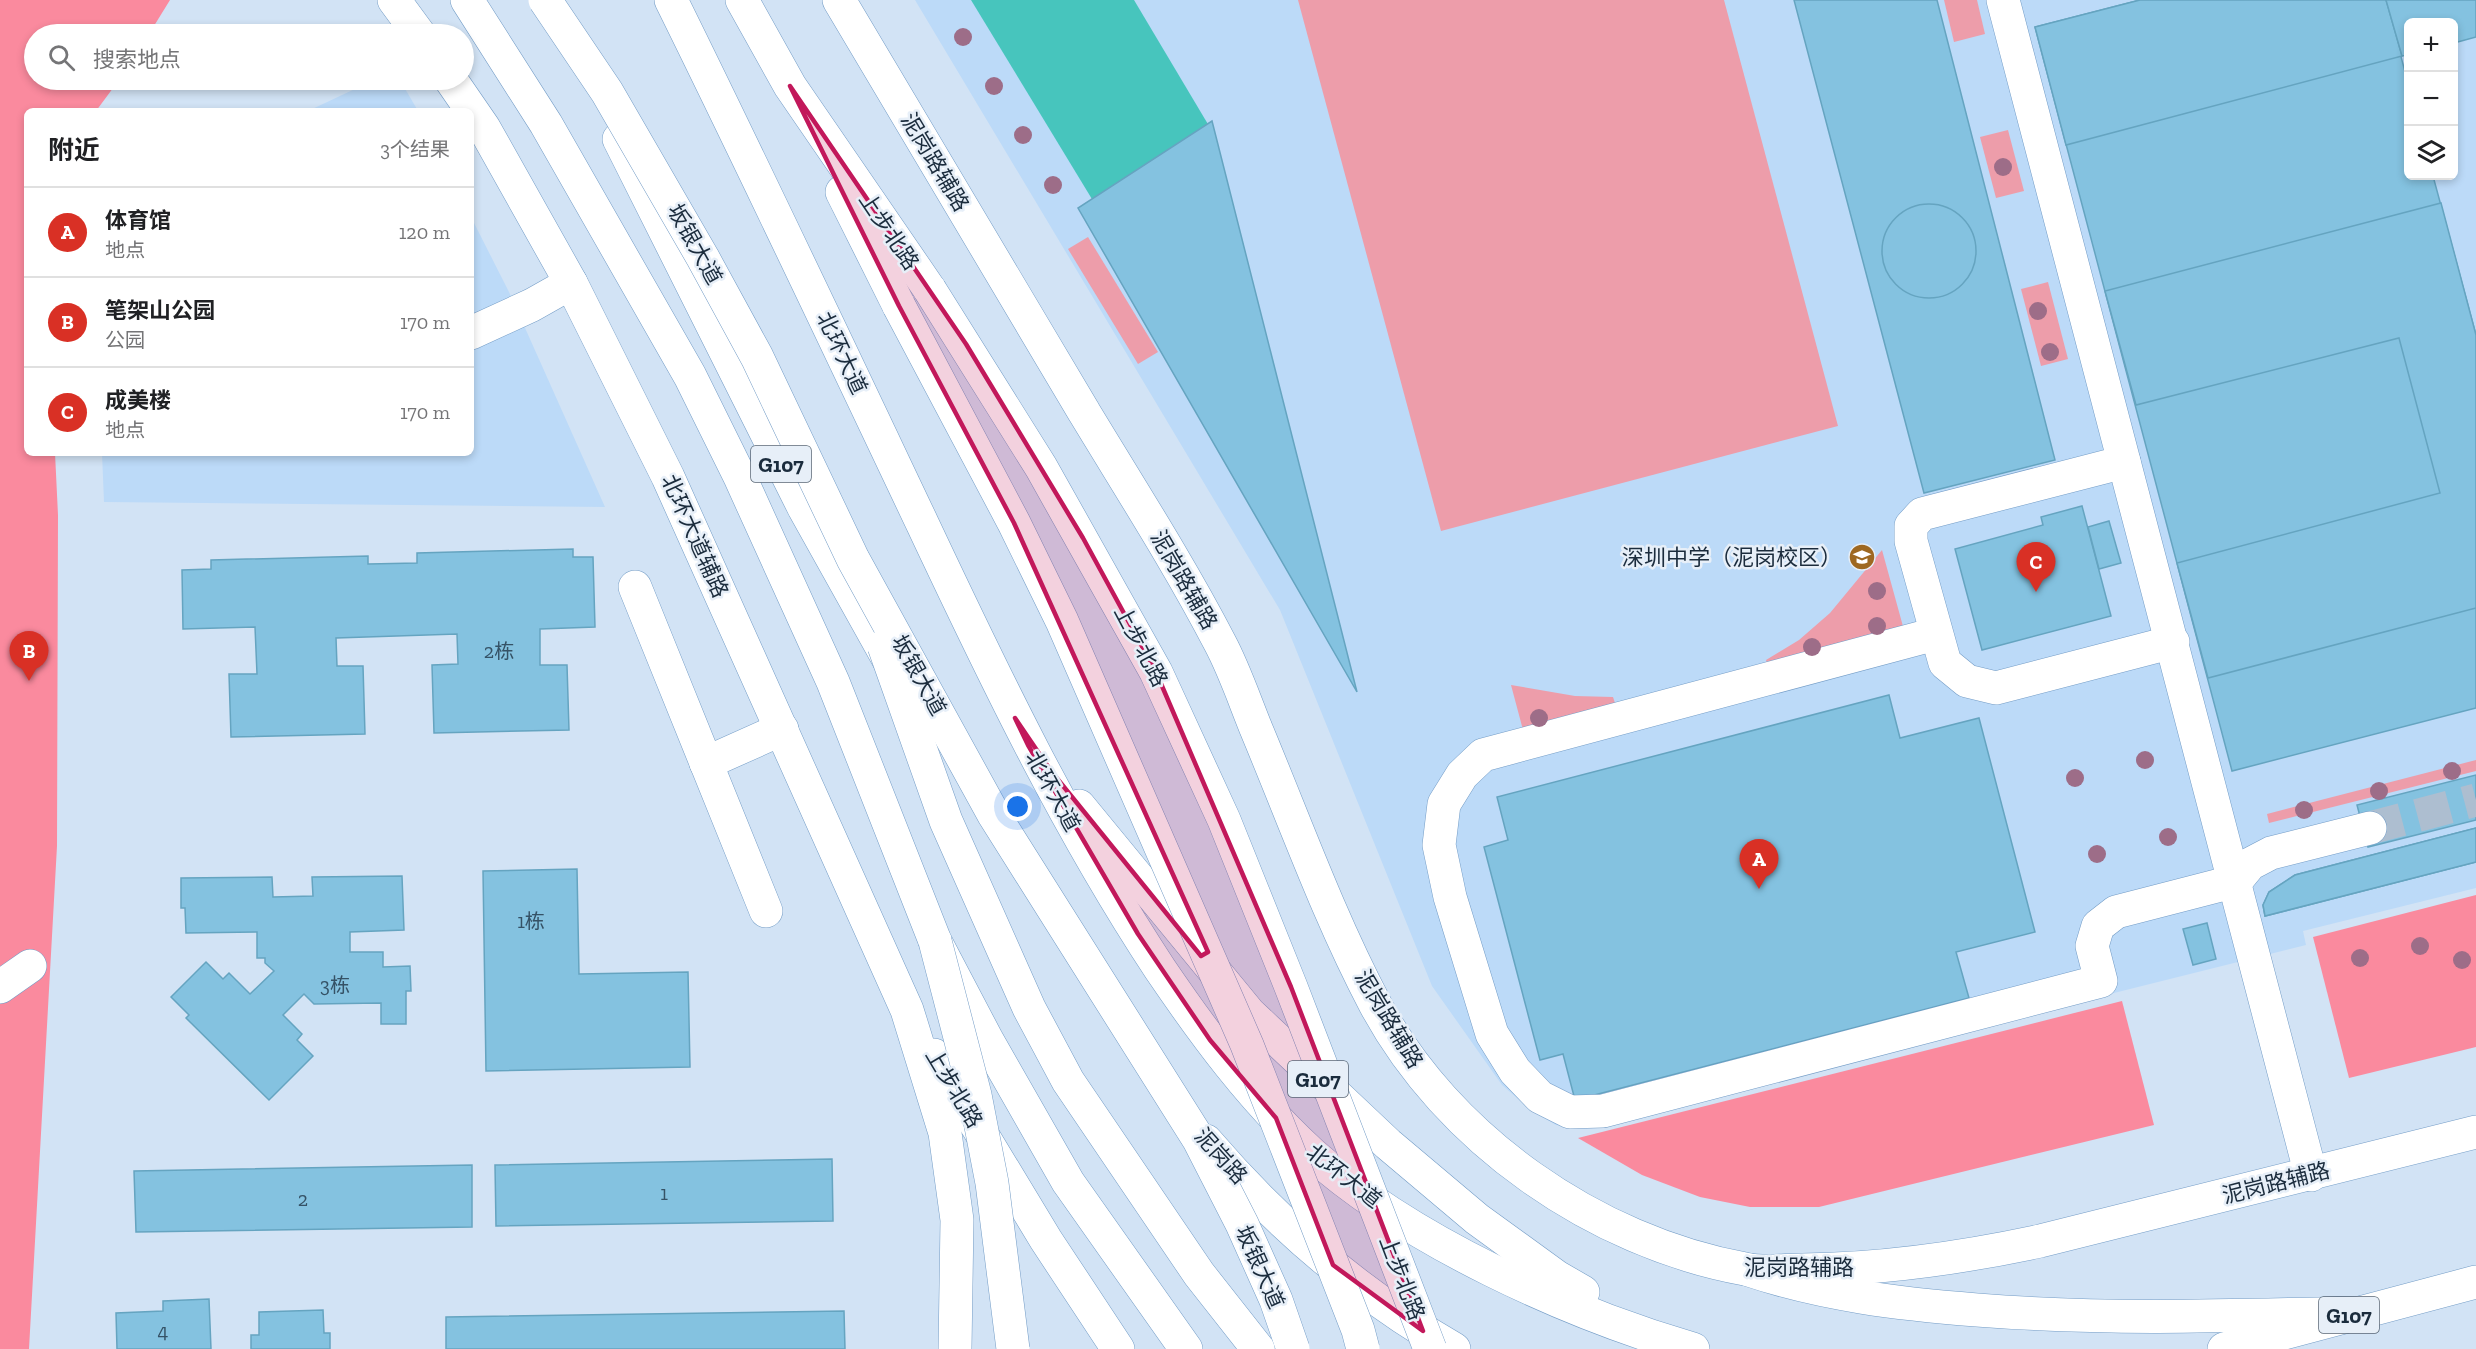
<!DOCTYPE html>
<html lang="zh">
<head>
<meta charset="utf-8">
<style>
  :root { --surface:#fff; --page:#f6f6f6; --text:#202124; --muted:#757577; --line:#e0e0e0; --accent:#d93025 }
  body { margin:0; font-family:"Zilla Slab","Noto Sans SC",serif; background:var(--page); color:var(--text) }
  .controls { position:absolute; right:18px; top:18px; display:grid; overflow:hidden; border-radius:9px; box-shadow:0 3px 9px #0003 }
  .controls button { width:54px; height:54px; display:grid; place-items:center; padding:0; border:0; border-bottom:2px solid var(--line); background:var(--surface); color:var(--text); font:30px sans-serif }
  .you { position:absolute; left:1018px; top:807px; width:21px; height:21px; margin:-15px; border:4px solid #fff; border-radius:50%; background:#1a73e8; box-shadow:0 0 0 9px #1a73e833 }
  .badge { display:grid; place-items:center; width:39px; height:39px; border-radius:50%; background:var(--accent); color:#fff; font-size:20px; font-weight:700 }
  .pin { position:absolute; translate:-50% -50px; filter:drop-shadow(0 2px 3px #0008) }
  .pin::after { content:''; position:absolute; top:32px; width:21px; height:18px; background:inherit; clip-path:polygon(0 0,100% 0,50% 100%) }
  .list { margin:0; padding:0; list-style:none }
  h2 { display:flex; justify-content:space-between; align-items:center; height:78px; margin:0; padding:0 24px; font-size:26px }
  h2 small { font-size:20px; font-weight:400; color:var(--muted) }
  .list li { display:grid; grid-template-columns:39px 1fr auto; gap:18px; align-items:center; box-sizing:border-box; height:90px; padding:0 24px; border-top:2px solid var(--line) }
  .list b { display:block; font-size:22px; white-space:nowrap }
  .list p { margin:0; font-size:20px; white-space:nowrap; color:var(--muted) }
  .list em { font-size:20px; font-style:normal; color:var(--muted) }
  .icon { flex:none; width:33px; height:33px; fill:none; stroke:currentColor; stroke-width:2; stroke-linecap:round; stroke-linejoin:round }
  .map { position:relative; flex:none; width:2476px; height:1349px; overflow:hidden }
  .search { position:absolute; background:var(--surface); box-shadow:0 3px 9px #0003; left:24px; top:24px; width:450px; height:66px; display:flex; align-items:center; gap:15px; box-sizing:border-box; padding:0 21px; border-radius:33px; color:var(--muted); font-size:22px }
  .panel { position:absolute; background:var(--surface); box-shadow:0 3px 9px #0003; left:24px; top:108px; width:450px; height:348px; border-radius:9px }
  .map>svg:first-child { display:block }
</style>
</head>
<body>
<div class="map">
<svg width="2476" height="1349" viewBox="0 0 2476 1349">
  <rect width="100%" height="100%" fill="#d2e3f5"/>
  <g fill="#bcdaf8" fill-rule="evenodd">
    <path d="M915,0H2476V888L2303,931L2306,945L1579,1127L1556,1125L1532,1111L1502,1085L1432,986L1280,610ZM2408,22H2454V176H2408Z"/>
    <path d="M374,80H400L418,111H308Z"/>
    <path d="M471,217L509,292L605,507L104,502L102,453H471Z"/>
  </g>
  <g fill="#ed9daa">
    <path d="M1298,0H1724L1838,426L1441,531Z"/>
    <path d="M1944,0H1977L1985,34L1954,42Z"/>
    <path d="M2008,130L2024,191L1996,198L1980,137Z"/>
    <path d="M1088,237L1158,352L1138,364L1068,249Z"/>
    <path d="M2048,282L2068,359L2041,366L2021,289Z"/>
    <path d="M1882,550L1904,630L1768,666L1766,660L1799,640L1830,613Z"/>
    <path d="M1511,685L1575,696L1613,697L1616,706L1523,730Z"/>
    <path d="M2476,760V771L2269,823L2267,814Z"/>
  </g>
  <g fill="#fa8a9e">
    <path d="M0,0H170L149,34H34V80H119L96,111H27V453H55L58,515L57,846L29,1349H0Z"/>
    <path d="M2476,895V1047L2349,1078L2313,937Z"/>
    <path d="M2122,1001L2154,1125L1819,1207H1750L1700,1197L1642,1175L1578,1138Z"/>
  </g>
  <path fill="#47c5bd" d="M971,0H1134L1215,136L1098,209Z"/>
  <g fill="#84c2e0" stroke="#65a4c0" stroke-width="1.5" fill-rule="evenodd">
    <path d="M1794,0H1937L2055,460L1924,493Z"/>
    <path d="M2140,0H2386L2408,83V176H2433L2476,335V708L2232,771L2035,27Z"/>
    <path d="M2140,0H2386L2402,56L2066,145L2035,27Z"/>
    <path d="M2386,0H2476V37L2454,43V22H2408V55L2402,56Z"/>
    <path d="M1212,121L1357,692L1078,208Z"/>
    <path d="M2441,203L2476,335V608L2208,678L2177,563L2440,493L2399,338L2136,405L2105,291Z"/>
    <circle cx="1929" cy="251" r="47"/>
    <path d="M2082,506L2111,616L1982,650L1955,549L2043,525L2041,517Z"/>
    <path d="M2109,521L2121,563L2099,569L2088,527Z"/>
    <path d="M573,549V557H593L595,627L540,629V665H567L569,730L434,733L432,665L458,664L457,634L336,638L337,666H363L365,734L231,737L229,674H257L255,627L183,629L182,570L211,569V560L368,556V564L417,563V553Z"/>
    <path d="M1889,695L1900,738L1979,718L2035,932L1956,952L1969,998L1575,1100L1563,1054L1540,1060L1484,847L1508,840L1497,797Z"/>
    <path d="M2476,775V820L2368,847L2357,805Z"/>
    <path d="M2476,828V832L2446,839L2453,865L2476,859V862L2265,916L2263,905L2269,892L2295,875ZM2436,842L2442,868L2392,881L2386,855Z"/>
    <path d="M2476,828V862L2265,916L2263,905L2269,892L2295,875Z"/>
    <path d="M577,869L579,974L688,972L690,1067L486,1071L483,871Z"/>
    <path d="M402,876L404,930L350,932V952H383V967L410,966L411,991H406V1024H381V1003L314,1004L304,994L283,1015L302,1034L297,1040L313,1056L269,1100L186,1018L189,1015L171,997L206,962L223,979L229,973L250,994L274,971L265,963V958H257V932L186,933L185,908H181V878L272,877L273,897L313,896L312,877Z"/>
    <path d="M2207,923L2216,959L2193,965L2183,929Z"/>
    <path d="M832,1159L833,1221L496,1226L495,1165Z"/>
    <path d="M472,1165V1227L136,1232L134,1171Z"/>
    <path d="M209,1299L211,1349H117L116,1313L163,1311V1301Z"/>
    <path d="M323,1310L324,1333H330V1349H251V1335H259V1312Z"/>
    <path d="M844,1311L845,1349H446V1317Z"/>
  </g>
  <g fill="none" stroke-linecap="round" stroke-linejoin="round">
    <path stroke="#adbed0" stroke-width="33" stroke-dasharray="33 16" stroke-linecap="butt" d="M2370,828L2476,800"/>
    <defs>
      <g id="minor">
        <path d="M2003,0L2311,1175"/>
        <path d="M471,333L532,305L571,283"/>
        <path d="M2124,462L1922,514L1911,526V541L1945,663L1967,681L1996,688L2173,642"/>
        <path d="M635,587L766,911"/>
        <path d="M1935,634L1483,755L1462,775L1444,804L1439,845L1450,897L1492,1034L1515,1071L1540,1097L1570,1112L1603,1111L2101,981L2092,946L2098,926L2116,912L2236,881L2250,864L2271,853L2370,828"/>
        <path d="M706,763L782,729"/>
        <path d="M0,987L30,966"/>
      </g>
      <g id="major">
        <path d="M394,0L419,34"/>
        <path d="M467,0L546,124L690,376L740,477L833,682L935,941L987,1040L1068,1182L1186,1349"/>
        <path d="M742,0L790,86L930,290"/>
        <path d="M839,0C920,138 1002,275 1084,412C1130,488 1179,564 1220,643C1235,671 1245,702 1257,731C1295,822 1329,917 1375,1004C1447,1139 1595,1242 1745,1269C1763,1273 1784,1270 1802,1270C1883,1269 1961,1258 2040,1241L2476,1132"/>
        <path d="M451,80L484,128L571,283L668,477L907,1010L945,1133L957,1220L955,1349"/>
        <path d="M842,192L899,306"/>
        <path d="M934,1055L1046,1240L1118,1349"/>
      </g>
      <g id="highway">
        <path d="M671,0C757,174 840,350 923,525C995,678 1067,828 1160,969C1205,1035 1252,1099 1311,1153C1408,1240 1568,1313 1693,1349"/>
        <path d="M619,139L804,508L895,671"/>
        <path d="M1079,806L1249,1013L1388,1144L1477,1219L1557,1277L1583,1292"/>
        <path d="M1206,1141C1277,1224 1360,1295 1454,1349"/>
        <path d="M1749,1270C1823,1295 1900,1304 1977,1310C2104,1320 2229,1316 2355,1313"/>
        <path d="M2224,1349L2476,1282"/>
      </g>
    </defs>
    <use href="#minor" stroke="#739cc6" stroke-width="34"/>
    <use href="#major" stroke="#739cc6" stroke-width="34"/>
    <use href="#highway" stroke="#739cc6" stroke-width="34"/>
    <use href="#minor" stroke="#fff" stroke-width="33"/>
    <use href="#major" stroke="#fff" stroke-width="33"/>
    <use href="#highway" stroke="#fff" stroke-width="33"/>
    <defs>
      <g id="major-bridge">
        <path d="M545,0L607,92L703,258L757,357L853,559L994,815L1199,1140L1242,1224L1276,1300L1293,1349"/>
        <path d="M930,290L1041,467L1156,672L1224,820L1291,987L1430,1349"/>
        <path d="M899,306L1014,523L1062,621L1247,1045L1358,1330L1363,1349"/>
        <path d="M884,646L946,821L1029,1008L1068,1081L1199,1274L1258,1349"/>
        <path d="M935,941L975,1095L992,1183L1013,1349"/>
      </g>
    </defs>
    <use href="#major-bridge" stroke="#739cc6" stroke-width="34" stroke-linecap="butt"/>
    <use href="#major-bridge" stroke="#fff" stroke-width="33"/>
  </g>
  <g fill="#9d6d88">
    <circle cx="963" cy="37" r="9"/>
    <circle cx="994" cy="86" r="9"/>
    <circle cx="1023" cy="135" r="9"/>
    <circle cx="2003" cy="167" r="9"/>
    <circle cx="1053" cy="185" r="9"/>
    <circle cx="2038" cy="311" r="9"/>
    <circle cx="2050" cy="352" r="9"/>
    <circle cx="1877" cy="591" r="9"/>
    <circle cx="1877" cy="626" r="9"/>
    <circle cx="1812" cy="647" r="9"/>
    <circle cx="1539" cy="718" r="9"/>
    <circle cx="2145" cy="760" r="9"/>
    <circle cx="2452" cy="771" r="9"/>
    <circle cx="2075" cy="778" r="9"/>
    <circle cx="2379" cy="791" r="9"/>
    <circle cx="2304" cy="810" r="9"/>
    <circle cx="2168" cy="837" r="9"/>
    <circle cx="2097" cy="854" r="9"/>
    <circle cx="2420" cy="946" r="9"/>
    <circle cx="2360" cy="958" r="9"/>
    <circle cx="2462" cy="960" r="9"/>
  </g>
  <path fill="#c2185b" fill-opacity="0.2" stroke="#c2185b" stroke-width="4.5" stroke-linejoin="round" d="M790,86L966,344L1083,538L1156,672L1291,987L1423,1331L1333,1265L1276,1118L1210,1040L1138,934L1028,745L1015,718L1051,771L1201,956L1208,952L1014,523L899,306Z"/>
  <defs>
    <symbol id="school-disc" viewBox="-11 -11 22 22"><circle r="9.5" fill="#9e6821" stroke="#e7eff8"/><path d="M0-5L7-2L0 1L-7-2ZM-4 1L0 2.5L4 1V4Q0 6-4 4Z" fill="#fff"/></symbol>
  </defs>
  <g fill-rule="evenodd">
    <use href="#school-disc" x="1847" y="542" width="30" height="30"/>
  </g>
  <g text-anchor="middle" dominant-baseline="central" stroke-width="5" stroke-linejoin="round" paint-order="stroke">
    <g font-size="20" fill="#355266">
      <text x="499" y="651">2栋</text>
      <text x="531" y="921">1栋</text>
      <text x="335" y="985">3栋</text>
      <text x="664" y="1193">1</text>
      <text x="303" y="1199">2</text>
      <text x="163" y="1331">4</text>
    </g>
    <g fill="#e7eff8" stroke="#586675" stroke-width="1.5">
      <rect x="751" y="446" width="60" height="36" rx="4.5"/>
      <rect x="1288" y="1061" width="60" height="36" rx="4.5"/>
      <rect x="2319" y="1297" width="60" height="36" rx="4.5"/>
    </g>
    <g font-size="21" font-weight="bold" fill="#1b2c3d">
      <text x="781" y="464">G107</text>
      <text x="1318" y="1079">G107</text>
      <text x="2349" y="1315">G107</text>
    </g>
    <g font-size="22" fill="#1b2c3d" stroke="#e7eff8">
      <text transform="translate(935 162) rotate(59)">泥岗路辅路</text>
      <text transform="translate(889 231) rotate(56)">上步北路</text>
      <text transform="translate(695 244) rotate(61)">坂银大道</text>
      <text transform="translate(842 353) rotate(65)">北环大道</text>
      <text transform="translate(695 536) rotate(66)">北环大道辅路</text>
      <text transform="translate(1184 580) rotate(60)">泥岗路辅路</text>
      <text transform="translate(1141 646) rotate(62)">上步北路</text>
      <text transform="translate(919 675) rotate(61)">坂银大道</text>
      <text transform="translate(1053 791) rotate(61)">北环大道</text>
      <text transform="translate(1389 1019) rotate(59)">泥岗路辅路</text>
      <text transform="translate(954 1088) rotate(59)">上步北路</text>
      <text transform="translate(1221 1156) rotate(48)">泥岗路</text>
      <text transform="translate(1344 1176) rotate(38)">北环大道</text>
      <text transform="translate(2276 1183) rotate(-14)">泥岗路辅路</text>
      <text transform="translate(1260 1267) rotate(66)">坂银大道</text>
      <text x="1799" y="1267">泥岗路辅路</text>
      <text transform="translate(1402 1278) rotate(69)">上步北路</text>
    </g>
    <g font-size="22" fill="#1b2c3d" stroke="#e7eff8" text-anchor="end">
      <text x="1842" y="557">深圳中学（泥岗校区）</text>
    </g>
  </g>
</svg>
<div class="controls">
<button>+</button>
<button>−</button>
<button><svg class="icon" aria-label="layers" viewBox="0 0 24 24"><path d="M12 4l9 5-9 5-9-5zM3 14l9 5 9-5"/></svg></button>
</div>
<div class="you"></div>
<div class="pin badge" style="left:1759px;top:889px">A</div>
<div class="pin badge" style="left:29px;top:681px">B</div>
<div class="pin badge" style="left:2036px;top:592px">C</div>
<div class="search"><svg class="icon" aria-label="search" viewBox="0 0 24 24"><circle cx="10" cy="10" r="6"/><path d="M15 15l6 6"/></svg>搜索地点</div>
<section class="panel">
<h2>附近<small>3个结果</small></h2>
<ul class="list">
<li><span class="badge">A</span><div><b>体育馆</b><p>地点</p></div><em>120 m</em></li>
<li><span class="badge">B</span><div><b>笔架山公园</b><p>公园</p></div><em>170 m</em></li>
<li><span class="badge">C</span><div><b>成美楼</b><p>地点</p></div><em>170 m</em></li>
</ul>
</section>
</div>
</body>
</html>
